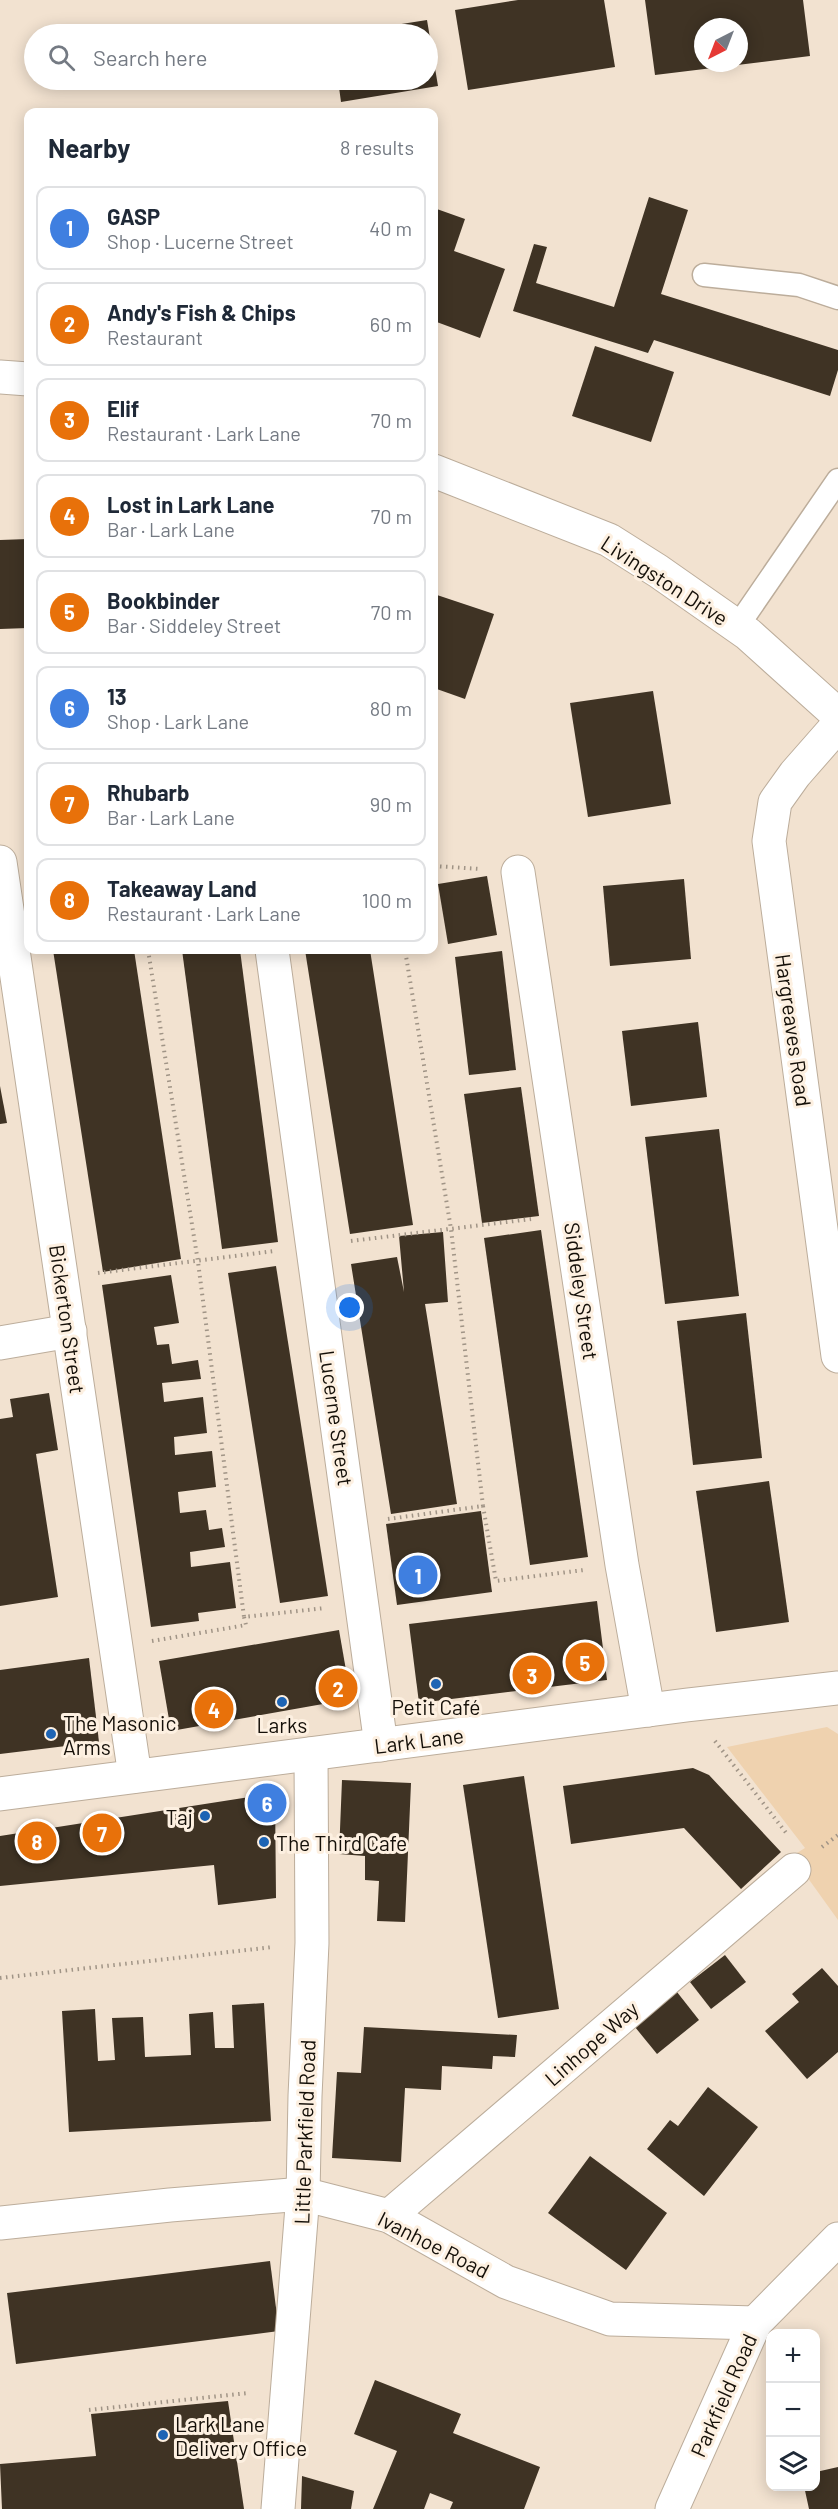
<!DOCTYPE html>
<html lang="en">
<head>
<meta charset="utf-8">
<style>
  :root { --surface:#fff; --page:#f2f2f3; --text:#1f2937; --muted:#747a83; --line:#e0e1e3; --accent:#1d64b4 }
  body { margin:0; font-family:Barlow,sans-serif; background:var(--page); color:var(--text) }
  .controls { position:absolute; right:18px; bottom:18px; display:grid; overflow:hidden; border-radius:12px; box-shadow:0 3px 15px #0003 }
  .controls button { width:54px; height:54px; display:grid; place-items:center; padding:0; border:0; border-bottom:2px solid var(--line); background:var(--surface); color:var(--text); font:30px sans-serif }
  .compass { position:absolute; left:694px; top:18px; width:54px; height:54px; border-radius:50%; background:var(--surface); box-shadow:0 3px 15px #0003; rotate:222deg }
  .you { position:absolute; left:350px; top:1308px; width:21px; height:21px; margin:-15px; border:4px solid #fff; border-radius:50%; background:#1a73e8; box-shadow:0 0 0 9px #1a73e833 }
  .badge { display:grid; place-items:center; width:39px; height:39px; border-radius:50%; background:var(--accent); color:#fff; font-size:20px; font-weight:700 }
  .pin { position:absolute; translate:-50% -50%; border:3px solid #fff; box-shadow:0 2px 6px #0006 }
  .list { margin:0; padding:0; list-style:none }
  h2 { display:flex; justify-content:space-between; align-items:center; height:78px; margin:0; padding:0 24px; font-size:26px }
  h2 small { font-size:20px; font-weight:400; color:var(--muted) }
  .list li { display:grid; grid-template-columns:39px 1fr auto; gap:18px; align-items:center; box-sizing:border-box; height:84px; margin:0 12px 12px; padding:0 12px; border:2px solid var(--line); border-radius:12px }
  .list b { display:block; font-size:22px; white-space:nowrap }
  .list p { margin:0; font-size:20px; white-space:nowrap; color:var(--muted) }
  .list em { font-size:20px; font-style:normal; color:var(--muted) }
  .icon { flex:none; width:33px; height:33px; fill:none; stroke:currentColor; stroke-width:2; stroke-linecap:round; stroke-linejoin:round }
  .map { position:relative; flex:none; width:838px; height:2509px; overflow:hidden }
  .search { position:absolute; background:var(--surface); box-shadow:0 3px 15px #0003; left:24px; top:24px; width:414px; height:66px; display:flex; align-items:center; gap:15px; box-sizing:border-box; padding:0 21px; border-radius:33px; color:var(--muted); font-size:22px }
  .panel { position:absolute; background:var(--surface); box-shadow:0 3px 15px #0003; left:24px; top:108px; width:414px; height:846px; border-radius:12px }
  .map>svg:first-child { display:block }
</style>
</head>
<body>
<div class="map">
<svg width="838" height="2509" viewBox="0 0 838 2509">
  <rect width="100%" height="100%" fill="#f2e2d0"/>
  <path fill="#efd2af" d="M827,1727L838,1734V1920L792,1856L805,1848L727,1747Z"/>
  <g fill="#3f3324" fill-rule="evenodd">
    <path d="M518,0H604L615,67L468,90L455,10Z"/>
    <path d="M645,0H803L810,56L655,75ZM703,27H739V63H703Z"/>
    <path d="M427,20L438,86L341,102L338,80H428V34L344,33Z"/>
    <path d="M649,197L688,210L661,294L838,350V370L830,396L654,340L648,353L513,311L534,244L547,247L536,283L614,307Z"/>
    <path d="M434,208L465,219L454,251L505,269L480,338L434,321Z"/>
    <path d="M595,346L674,372L651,442L572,416Z"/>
    <path d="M28,539V628L0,629V540Z"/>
    <path d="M434,594L494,614L465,699L434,688Z"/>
    <path d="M653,691L671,804L588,817L570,703Z"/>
    <path d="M487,876L497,935L448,944L438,884Z"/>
    <path d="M684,879L691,959L610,966L603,886Z"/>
    <path d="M53,950H134L181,1259L103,1272Z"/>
    <path d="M182,950H240L278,1242L222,1249Z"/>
    <path d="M305,950H370L413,1225L350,1234Z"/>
    <path d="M502,951L516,1070L469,1075L455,957Z"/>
    <path d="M698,1022L707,1097L631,1106L622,1031Z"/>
    <path d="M0,1086L7,1123L0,1124Z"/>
    <path d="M521,1087L539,1216L482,1223L464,1094Z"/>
    <path d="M719,1129L739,1296L665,1304L645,1137Z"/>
    <path d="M541,1230L588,1557L530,1565L484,1238Z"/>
    <path d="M443,1232L448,1302L425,1304L457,1504L391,1514L351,1264L397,1257L404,1292L399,1236Z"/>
    <path d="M276,1266L328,1596L280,1603L228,1273Z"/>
    <path d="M171,1275L179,1323L154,1327L157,1345L169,1344L172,1364L198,1360L201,1379L162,1383L164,1402L203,1397L207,1433L174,1437L175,1455L212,1451L216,1487L178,1492L180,1513L206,1510L209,1530L222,1528L225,1547L190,1552L191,1567L230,1562L236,1608L198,1613L199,1621L151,1627L102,1285Z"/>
    <path d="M746,1313L762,1458L693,1465L677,1321Z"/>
    <path d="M49,1393L58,1450L36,1454L58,1597L0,1606V1419L13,1417L10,1399Z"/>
    <path d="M769,1481L789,1622L716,1632L696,1491Z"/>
    <path d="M481,1511L492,1592L397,1605L386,1524Z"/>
    <path d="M597,1601L607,1680L419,1703L409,1624Z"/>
    <path d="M339,1630L351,1699L171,1731L159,1661Z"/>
    <path d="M89,1658L99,1742L0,1754V1670Z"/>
    <path d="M693,1768L709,1775L781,1852L741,1889L684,1828L571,1844L563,1786Z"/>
    <path d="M524,1776L559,2009L498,2018L463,1785Z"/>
    <path d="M342,1780L411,1783L405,1922L377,1921L379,1881L365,1880V1856L339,1854Z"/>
    <path d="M275,1793L276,1898L218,1905L214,1865L0,1886V1836Z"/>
    <path d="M725,1955L746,1982L711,2009L690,1982Z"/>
    <path d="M822,1968L838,1986V2052L807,2079L765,2031L799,2002L792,1994Z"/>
    <path d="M677,1992L699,2020L657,2054L635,2027Z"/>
    <path d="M264,2003L271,2121L69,2132L62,2011L95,2009L98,2061L115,2060L112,2018L143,2017L145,2057L191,2055L189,2014L213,2012L215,2048H234L232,2005Z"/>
    <path d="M364,2027L517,2035L515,2057L493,2056L492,2069L442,2066L441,2090L405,2088L401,2162L332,2158L337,2072L361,2073Z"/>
    <path d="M708,2087L758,2127L704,2196L647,2149L670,2120L678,2126Z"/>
    <path d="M590,2156L667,2213L626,2270L548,2213Z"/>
    <path d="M270,2261L279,2331L16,2364L7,2293Z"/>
    <path d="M375,2380L461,2414L453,2433L540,2467L524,2509H450L453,2502L430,2493L424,2509H373L397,2451L354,2434Z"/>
    <path d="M228,2401L244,2509H2L0,2464L96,2456L91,2414Z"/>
    <path d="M838,2467V2509H809L804,2486H816V2472Z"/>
    <path d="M302,2476L354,2491L351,2509H301Z"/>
  </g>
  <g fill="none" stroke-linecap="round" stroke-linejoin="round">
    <defs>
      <g id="service">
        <path d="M704,275L799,285L838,298"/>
        <path d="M737,627L838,480"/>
      </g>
      <g id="minor">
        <path d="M0,377L28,379"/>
        <path d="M434,471L609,540L658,571L748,634L838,715"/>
        <path d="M838,725L795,774L775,802L769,841L838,1356"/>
        <path d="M0,862L135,1776"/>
        <path d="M518,872L622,1565L648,1710"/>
        <path d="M272,950L381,1745"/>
        <path d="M0,1343L70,1331"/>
        <path d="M0,1794L687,1705L838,1688"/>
        <path d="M389,2216L794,1870"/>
        <path d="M0,2223L170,2205L303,2194L389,2216L506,2282L610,2319L755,2323"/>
        <path d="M278,2509L303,2194L305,2096L312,1943L311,1754"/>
        <path d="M672,2509L755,2323L838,2239"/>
      </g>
    </defs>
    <use href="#service" stroke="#bcad9b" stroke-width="25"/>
    <use href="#minor" stroke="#bcad9b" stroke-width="35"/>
    <g stroke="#a09486" stroke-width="4" stroke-dasharray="1.5 4.5" stroke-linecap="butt">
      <path d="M434,866L481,869"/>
      <path d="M148,950L198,1262L244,1617"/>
      <path d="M351,1241L531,1219"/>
      <path d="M98,1273L275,1251"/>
      <path d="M483,1506L496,1581L584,1570"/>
      <path d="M388,1519L483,1506L451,1229L405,950"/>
      <path d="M152,1641L246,1625L244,1617L325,1608"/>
      <path d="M715,1741L787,1834"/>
      <path d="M822,1847L838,1835"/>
      <path d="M0,1978L273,1947"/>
      <path d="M89,2410L248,2393"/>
    </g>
    <use href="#service" stroke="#fff" stroke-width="22"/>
    <use href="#minor" stroke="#fff" stroke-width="33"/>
  </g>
  <g fill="#1d64b4" stroke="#fdf0e1" stroke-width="2">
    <circle cx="436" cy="1684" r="6"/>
    <circle cx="282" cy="1702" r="6"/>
    <circle cx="51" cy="1734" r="6"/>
    <circle cx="205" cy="1816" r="6"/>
    <circle cx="264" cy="1842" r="6"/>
    <circle cx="163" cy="2435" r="6"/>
  </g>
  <g text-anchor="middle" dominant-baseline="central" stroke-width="6" stroke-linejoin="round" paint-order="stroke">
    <g font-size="21" fill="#140f08" stroke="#fdf0e1">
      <text transform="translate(665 580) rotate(33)">Livingston Drive</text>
      <text transform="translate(794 1030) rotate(82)">Hargreaves Road</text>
      <text transform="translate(582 1291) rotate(82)">Siddeley Street</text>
      <text transform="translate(68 1319) rotate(82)">Bickerton Street</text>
      <text transform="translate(337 1418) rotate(82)">Lucerne Street</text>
      <text transform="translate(419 1740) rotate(-7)">Lark Lane</text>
      <text transform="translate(591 2043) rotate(-41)">Linhope Way</text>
      <text transform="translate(304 2132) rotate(-88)">Little Parkfield Road</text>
      <text transform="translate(434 2244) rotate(27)">Ivanhoe Road</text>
      <text transform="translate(723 2395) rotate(-66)">Parkfield Road</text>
    </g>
    <g font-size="21" fill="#140f08" stroke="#fdf0e1" text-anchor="start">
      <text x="436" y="1706" text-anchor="middle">Petit Café</text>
      <text x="63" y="1722">The Masonic<tspan x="63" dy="24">Arms</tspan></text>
      <text x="282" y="1724" text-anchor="middle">Larks</text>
      <text x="193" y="1816" text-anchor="end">Taj</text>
      <text x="276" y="1842">The Third Cafe</text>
      <text x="175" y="2423">Lark Lane<tspan x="175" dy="24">Delivery Office</tspan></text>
    </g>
  </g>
</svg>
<div class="controls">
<button>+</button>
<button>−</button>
<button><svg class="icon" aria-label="layers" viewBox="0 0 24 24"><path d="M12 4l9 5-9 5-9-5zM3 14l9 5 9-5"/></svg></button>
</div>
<svg class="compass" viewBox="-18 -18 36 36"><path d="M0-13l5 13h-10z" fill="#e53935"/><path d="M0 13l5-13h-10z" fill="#747a83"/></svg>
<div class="you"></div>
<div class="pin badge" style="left:418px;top:1575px;background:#3f7fe0">1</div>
<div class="pin badge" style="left:338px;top:1688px;background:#e8710a">2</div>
<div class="pin badge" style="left:532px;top:1675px;background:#e8710a">3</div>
<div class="pin badge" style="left:214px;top:1709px;background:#e8710a">4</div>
<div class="pin badge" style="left:585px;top:1662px;background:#e8710a">5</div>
<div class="pin badge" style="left:267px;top:1803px;background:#3f7fe0">6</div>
<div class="pin badge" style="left:102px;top:1833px;background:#e8710a">7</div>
<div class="pin badge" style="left:37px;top:1841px;background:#e8710a">8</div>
<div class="search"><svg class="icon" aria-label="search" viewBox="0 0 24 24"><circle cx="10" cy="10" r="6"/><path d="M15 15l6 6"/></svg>Search here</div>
<section class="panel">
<h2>Nearby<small>8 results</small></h2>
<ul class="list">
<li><span class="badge" style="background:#3f7fe0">1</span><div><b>GASP</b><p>Shop · Lucerne Street</p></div><em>40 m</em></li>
<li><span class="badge" style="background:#e8710a">2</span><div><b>Andy's Fish &amp; Chips</b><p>Restaurant</p></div><em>60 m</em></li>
<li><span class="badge" style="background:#e8710a">3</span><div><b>Elif</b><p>Restaurant · Lark Lane</p></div><em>70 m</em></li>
<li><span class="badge" style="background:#e8710a">4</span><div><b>Lost in Lark Lane</b><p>Bar · Lark Lane</p></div><em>70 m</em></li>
<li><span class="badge" style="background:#e8710a">5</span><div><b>Bookbinder</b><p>Bar · Siddeley Street</p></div><em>70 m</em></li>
<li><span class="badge" style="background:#3f7fe0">6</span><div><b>13</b><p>Shop · Lark Lane</p></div><em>80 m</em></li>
<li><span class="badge" style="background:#e8710a">7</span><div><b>Rhubarb</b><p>Bar · Lark Lane</p></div><em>90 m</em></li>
<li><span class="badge" style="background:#e8710a">8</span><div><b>Takeaway Land</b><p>Restaurant · Lark Lane</p></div><em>100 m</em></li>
</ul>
</section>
</div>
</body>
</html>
